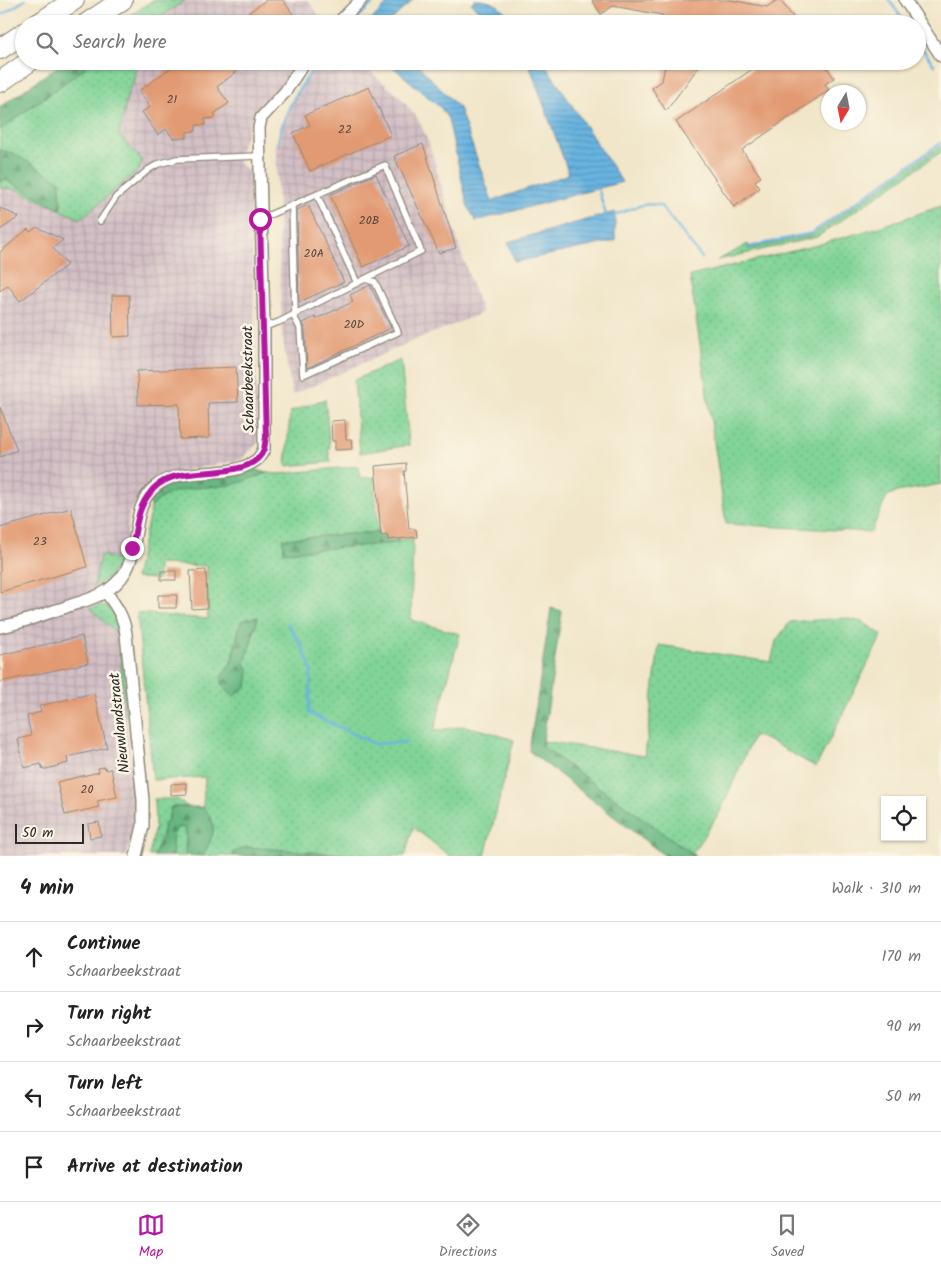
<!DOCTYPE html>
<html lang="en">
<head>
<meta charset="utf-8">
<style>
  :root { --surface:#fff; --page:#f6f6f6; --text:#222; --muted:#767676; --line:#e0e0e0; --accent:#b5179e }
  body { margin:0; font-family:Kalam,sans-serif; background:var(--page); color:var(--text) }
  .controls { position:absolute; right:15px; bottom:15px; display:grid; overflow:hidden; border-radius:0px; box-shadow:0 1px 4px #0004 }
  .controls button { width:45px; height:45px; display:grid; place-items:center; padding:0; border:0; border-bottom:1px solid var(--line); background:var(--surface); color:var(--text); font:25px sans-serif }
  .compass { position:absolute; left:821px; top:85px; width:45px; height:45px; border-radius:50%; background:var(--surface); box-shadow:0 1px 4px #0004; rotate:190deg }
  .scale { position:absolute; left:15px; bottom:12px; width:69px; box-sizing:border-box; padding-left:5px; border:2px solid #2b2b2b; border-top:0; font-size:14px; line-height:18px; white-space:nowrap; color:#2b2b2b; -webkit-text-stroke:4px #fcf5e5; paint-order:stroke }
  .stop { position:absolute; width:15px; height:15px; margin:-11px; border:4px solid #b5179e; border-radius:50%; background:#fff }
  .stop.end { background:#b5179e; border-color:#fff; box-shadow:0 1px 5px #0008 }
  .list { margin:0; padding:0; list-style:none }
  h2 { display:flex; justify-content:space-between; align-items:center; height:65px; margin:0; padding:0 20px; font-size:21px }
  h2 small { font-size:16px; font-weight:400; color:var(--muted) }
  .list li { display:grid; grid-template-columns:32px 1fr auto; gap:15px; align-items:center; box-sizing:border-box; height:70px; padding:0 20px; border-top:1px solid var(--line) }
  .list b { display:block; font-size:19px; white-space:nowrap }
  .list p { margin:0; font-size:16px; white-space:nowrap; color:var(--muted) }
  .list em { font-size:16px; font-style:normal; color:var(--muted) }
  .icon { flex:none; width:28px; height:28px; fill:none; stroke:currentColor; stroke-width:2; stroke-linecap:round; stroke-linejoin:round }
  .map { position:relative; flex:none; width:941px; height:856px; overflow:hidden }
  .search { position:absolute; background:var(--surface); box-shadow:0 1px 4px #0004; left:15px; right:15px; top:15px; height:55px; display:flex; align-items:center; gap:12px; box-sizing:border-box; padding:0 18px; border-radius:28px; color:var(--muted); font-size:19px }
  .sheet { height:345px; background:var(--surface) }
  nav { display:flex; justify-content:space-around; align-items:center; box-sizing:border-box; height:70px; border-top:1px solid var(--line); background:var(--surface); font-size:14px; color:var(--muted) }
  nav a { display:grid; justify-items:center; gap:2px }
  nav .on { color:var(--accent) }
  .map>svg:first-child { display:block }
</style>
</head>
<body>
<div class="map">
<svg width="941" height="856" viewBox="0 0 941 856">
  <defs>
    <pattern id="industrial-grid" width="8" height="8" patternUnits="userSpaceOnUse" patternTransform="scale(1.25)"><rect width="8" height="8" fill="#d2bec5"/><path d="M0 4h8M4 0v8" fill="none" stroke="#b4a3a9"/></pattern>
    <pattern id="grass-dots" width="8" height="8" patternUnits="userSpaceOnUse" patternTransform="scale(1.25)"><rect width="8" height="8" fill="#81d497"/><path d="M2 2h.1M6 6h.1" fill="none" stroke="#70b682" stroke-width="1.8" stroke-linecap="round"/></pattern>
    <pattern id="forest-firs" width="22" height="20" patternUnits="userSpaceOnUse" patternTransform="scale(1.25)"><rect width="22" height="20" fill="#68b680"/><path d="M5 1l3.5 6h-7zM16 11l3.5 6h-7z" fill="#569469"/></pattern>
    <pattern id="water-rules" width="6" height="5" patternUnits="userSpaceOnUse" patternTransform="scale(1.25)"><rect width="6" height="5" fill="#68b4e1"/><path d="M0 2.5h6" fill="none" stroke="#5693b7"/></pattern>
  </defs>
  <rect width="100%" height="100%" fill="#fcf5e5"/>
  <filter id="ink" filterUnits="userSpaceOnUse"><feTurbulence type="fractalNoise" baseFrequency=".02" numOctaves="2"/><feDisplacementMap in="SourceGraphic" scale="10" xChannelSelector="R" yChannelSelector="G"/><feConvolveMatrix kernelMatrix="1 2 1 2 8 2 1 2 1" color-interpolation-filters="sRGB"/></filter>
  <filter id="wash" filterUnits="userSpaceOnUse"><feTurbulence type="fractalNoise" baseFrequency=".0096" numOctaves="4" result="noise"/><feDisplacementMap in="SourceGraphic" scale="20" xChannelSelector="R" yChannelSelector="G"/><feGaussianBlur stdDeviation="1.12" result="paint"/><feColorMatrix in="noise" values="0 0 0 0 0 0 0 0 0 0 0 0 0 0 0 0 0 1.4 0 .05"/><feComposite in="paint" operator="in"/></filter>
  <g filter="url(#wash)">
    <rect width="100%" height="100%" fill="#f1e6c9"/>
    <g fill="url(#industrial-grid)">
      <path d="M185,0H308L325,24H151Z"/>
      <path d="M137,61H299L275,92L262,103L255,111L240,150L239,163L250,173L258,443L241,460L155,476L129,513L127,534L121,560L100,556L90,608L118,634L134,804L132,838L126,856H0V188L15,189L80,219L142,160L119,135L128,93L133,83Z"/>
      <path d="M320,61H358L401,98L418,119L429,143L461,253L482,313L408,343L292,395L282,333L276,145L279,144L284,118L295,97Z"/>
    </g>
    <g fill="url(#grass-dots)" stroke="#568061" fill-rule="evenodd">
      <path d="M153,0H185L151,24H119Z"/>
      <path d="M80,61H137L133,83L128,93L119,135L142,160L139,170L80,219L15,189L0,188V130L85,68Z"/>
      <path d="M941,146V152L817,237L718,260L748,244L749,249L813,235Z"/>
      <path d="M941,206V484L896,492L887,496L871,532L726,524L690,276L817,245L879,227Z"/>
      <path d="M401,360L409,445L360,453L354,380Z"/>
      <path d="M325,399L330,449H328L331,462L286,466L290,412Z"/>
      <path d="M359,466L360,478L374,477L378,532L283,539L284,551L398,542V540L413,539L411,620L460,634L434,731L464,726L486,731L514,740L485,856H450L413,827L405,856H360L246,847L234,852L233,856H203C212,835 220,827 203,807L205,777L153,780L137,613L208,619L207,566L158,564V579L135,578L151,508L158,500L169,493L184,489L249,478L267,473L279,474ZM258,618L245,663L249,673L226,669L231,663L241,621Z"/>
      <path d="M100,555L121,560L108,578L94,587Z"/>
      <path d="M100,605L108,607L119,622L129,712L125,713L118,634L90,608Z"/>
      <path d="M845,618L863,622L882,635L816,767L772,742L754,735L720,812L692,853L542,747L543,741L645,756L659,645L771,662L776,641L790,622Z"/>
      <path d="M154,799H177L188,807H171C170,815 166,820 164,827C161,837 158,846 154,856H149L155,827Z"/>
      <path d="M178,827L185,828C188,837 184,847 187,856H174C171,847 171,834 178,827Z"/>
    </g>
    <g fill="url(#forest-firs)" stroke="#4a7056">
      <path d="M65,61H80L85,68L0,130V107Z"/>
      <path d="M0,150L13,153L60,181L61,209L6,180L0,181Z"/>
      <path d="M254,469L267,473C255,476 242,483 230,485C202,489 170,484 151,508L149,500L160,490L173,482L234,474Z"/>
      <path d="M378,532L380,536L397,534L398,543L284,552L283,539Z"/>
      <path d="M551,608L562,611L542,747L696,856H665L529,751Z"/>
      <path d="M258,617L245,663L249,673L247,686L233,697L223,686L221,677L231,663L241,621Z"/>
      <path d="M171,807H203C220,826 213,835 203,856L186,855C183,846 189,837 185,828L178,827C171,834 171,847 174,856H154L162,839L164,825L168,821Z"/>
      <path d="M246,847L360,856H233L234,852Z"/>
    </g>
    <g fill="url(#water-rules)" stroke="#4a7086">
      <path d="M391,0H413L387,24H367Z"/>
      <path d="M474,0C495,0 503,7 515,24H491L471,3Z"/>
      <path d="M386,61H414L459,108L492,201L569,174L529,64L527,61H543L622,182L476,221L468,207L448,119L441,108Z"/>
      <path d="M615,212V241L515,262L508,242Z"/>
    </g>
    <g fill="none" stroke-linecap="round" stroke-linejoin="round">
      <g stroke="#68b4e1" stroke-width="2.5">
        <path d="M889,0L906,24"/>
        <path d="M0,16L25,0"/>
        <path d="M351,24L376,0"/>
        <path d="M917,41L934,65"/>
        <path d="M278,143C283,111 300,87 319,61"/>
        <path d="M598,188L606,215"/>
        <path d="M615,215C629,210 646,200 661,206L702,258"/>
        <path d="M749,247L812,233L941,143"/>
        <path d="M287,623L302,646L311,670L309,713L375,744L406,742"/>
      </g>
    </g>
    <g id="blocks">
      <g fill="#e29a72">
        <path d="M266,0H283L300,24H233Z"/>
        <path d="M592,0H731L767,7L777,0H780L796,21L786,24H668L662,15L613,6L601,14Z"/>
        <path d="M180,61H250L217,87L229,103L215,113V118L205,119L206,125H196V131L187,132V138H173L166,129L158,135L142,112L150,107L139,91Z"/>
        <path d="M666,61H703L666,111L652,88L662,81Z"/>
        <path d="M764,61H822L834,78L825,84L829,90L742,150L761,177L755,181L760,188L734,207L676,122Z"/>
        <path d="M369,87L391,135L310,171L293,133L310,125L305,115Z"/>
        <path d="M423,144L456,248L439,253L394,156Z"/>
        <path d="M376,174L409,246L363,267L330,195Z"/>
        <path d="M308,205L344,282L299,302L297,210Z"/>
        <path d="M0,208L19,217L0,230Z"/>
        <path d="M37,227L63,240L53,248L67,265L20,301L8,285L0,291V252L28,229L30,232Z"/>
        <path d="M370,285L391,328L307,368L305,328L303,323L315,317L316,319L353,302L350,295Z"/>
        <path d="M112,295H129L130,336L113,337Z"/>
        <path d="M236,367L238,402L208,403L209,438L180,439L179,404L138,405L137,371Z"/>
        <path d="M0,407L17,450L0,457Z"/>
        <path d="M345,420L346,439H351L352,449L335,450V441H332L331,421Z"/>
        <path d="M406,463V471H404L409,529H416L417,537L388,540L387,535L381,536L375,466Z"/>
        <path d="M71,508L87,567L0,592V528Z"/>
        <path d="M206,570L207,608L192,609L190,571Z"/>
        <rect x="161" y="571" width="15" height="9"/>
        <path d="M158,595H177L176,608H158Z"/>
        <path d="M82,636L88,663L0,682V655Z"/>
        <path d="M94,693L107,748L67,757L68,763L43,770L41,764L24,768L18,739L31,736L27,716L41,712L39,706Z"/>
        <path d="M105,767L106,770L111,769L117,797L97,801L99,807L65,815L57,782L99,772L98,768Z"/>
        <path d="M186,783L187,794L171,795V784Z"/>
        <path d="M99,822L101,836L90,838L88,824Z"/>
      </g>
    </g>
  </g>
  <g filter="url(#ink)">
    <use href="#blocks" fill-opacity="0" stroke="#8e887a" stroke-width="1"/>
    <g fill="none" stroke-linecap="round" stroke-linejoin="round">
      <defs>
        <g id="lane">
          <path d="M317,195L357,283"/>
          <path d="M292,206L295,314"/>
          <path d="M260,219L385,165L421,251L279,322L264,327"/>
          <path d="M100,221L116,197L148,170L158,164L177,159L258,156"/>
          <path d="M293,315L300,328L303,375L398,332L375,282L365,279"/>
        </g>
        <g id="street">
          <path d="M905,0L941,56"/>
          <path d="M337,24L361,0"/>
          <path d="M106,592C116,606 124,617 126,634L143,800V826L136,856"/>
          <path d="M0,627C22,623 44,614 66,607C79,602 96,599 108,590C118,583 125,575 129,564C139,539 132,505 156,486C184,464 226,481 255,461C259,459 262,453 264,449V327L259,128L261,118L285,92L305,61"/>
        </g>
        <g id="highway">
          <path d="M38,24L74,0"/>
          <path d="M86,24L122,0"/>
          <path d="M0,49L24,33"/>
          <path d="M0,82L30,61"/>
        </g>
      </defs>
      <use href="#lane" stroke="#8e887a" stroke-width="8"/>
      <use href="#street" stroke="#8e887a" stroke-width="14"/>
      <use href="#highway" stroke="#8e887a" stroke-width="22"/>
      <use href="#lane" stroke="#fff" stroke-width="5.5"/>
      <use href="#street" stroke="#fff" stroke-width="11"/>
      <use href="#highway" stroke="#fff" stroke-width="20"/>
    </g>
  </g>
  <g fill="none" stroke-linecap="round" stroke-linejoin="round" filter="url(#ink)">
    <path stroke="#b5179e" stroke-width="6" d="M132,548C136,530 137,508 150,493C154,487 161,482 168,479C192,467 253,480 264,449C265,446 265,441 266,438L260,219"/>
  </g>
  <g text-anchor="middle" dominant-baseline="central" stroke-width="5" stroke-linejoin="round" paint-order="stroke">
    <g font-size="12" fill="#59473d">
      <text x="172" y="99">21</text>
      <text x="345" y="129">22</text>
      <text x="369" y="220">20B</text>
      <text x="314" y="253">20A</text>
      <text x="354" y="324">20D</text>
      <text x="40" y="541">23</text>
      <text x="87" y="789">20</text>
    </g>
    <g font-size="15" fill="#2b2b2b" stroke="#fcf5e5">
      <text transform="translate(249 379) rotate(-91)">Schaarbeekstraat</text>
      <text transform="translate(120 723) rotate(-96)">Nieuwlandstraat</text>
    </g>
  </g>
</svg>
<div class="controls">
<button><svg class="icon" aria-label="locate" viewBox="0 0 24 24"><circle cx="12" cy="12" r="6"/><path d="M12 2v4M12 18v4M2 12h4M18 12h4"/></svg></button>
</div>
<svg class="compass" viewBox="-18 -18 36 36"><path d="M0-13l5 13h-10z" fill="#e53935"/><path d="M0 13l5-13h-10z" fill="#767676"/></svg>
<div class="scale">50 m</div>
<div class="stop" style="left:260px;top:219px"></div>
<div class="stop end" style="left:132px;top:548px"></div>
<div class="search"><svg class="icon" aria-label="search" viewBox="0 0 24 24"><circle cx="10" cy="10" r="6"/><path d="M15 15l6 6"/></svg>Search here</div>
</div>
<section class="sheet">
<h2>4 min<small>Walk · 310 m</small></h2>
<ul class="list">
<li><svg class="icon" aria-label="ahead" viewBox="0 0 24 24"><path d="M12 20V5M6 11l6-6 6 6"/></svg><div><b>Continue</b><p>Schaarbeekstraat</p></div><em>170 m</em></li>
<li><svg class="icon" aria-label="right" viewBox="0 0 24 24"><path d="M7 20v-9h11M14 6l5 5-5 5"/></svg><div><b>Turn right</b><p>Schaarbeekstraat</p></div><em>90 m</em></li>
<li><svg class="icon" aria-label="left" viewBox="0 0 24 24"><path d="M17 20v-9H6M10 6l-5 5 5 5"/></svg><div><b>Turn left</b><p>Schaarbeekstraat</p></div><em>50 m</em></li>
<li><svg class="icon" aria-label="arrive" viewBox="0 0 24 24"><path d="M6 21V4h12l-3 4 3 4H6"/></svg><div><b>Arrive at destination</b></div></li>
</ul>
</section>
<nav>
<a class="on"><svg class="icon" aria-label="map" viewBox="0 0 24 24"><path d="M3 6l6-2 6 2 6-2v14l-6 2-6-2-6 2zM9 4v14M15 6v14"/></svg>Map</a>
<a><svg class="icon" aria-label="directions" viewBox="0 0 24 24"><path d="M12 3l9 9-9 9-9-9zM9 14v-3h6M13 9l2 2-2 2"/></svg>Directions</a>
<a><svg class="icon" aria-label="saved" viewBox="0 0 24 24"><path d="M7 4h10v16l-5-4-5 4z"/></svg>Saved</a>
</nav>
</body>
</html>
